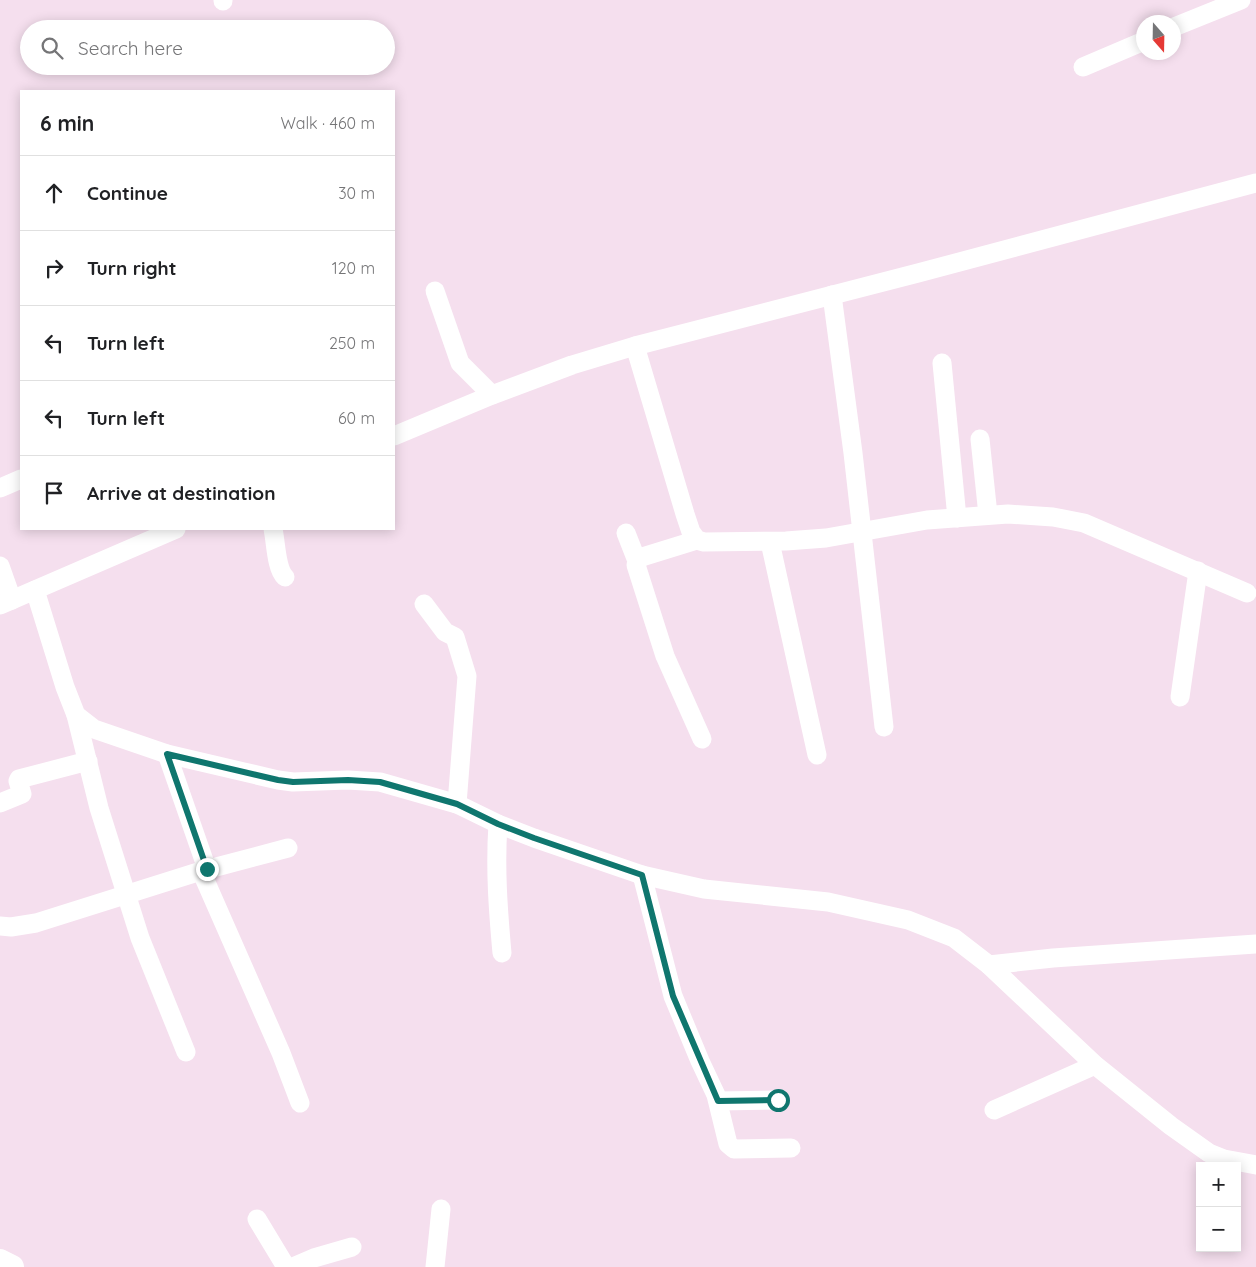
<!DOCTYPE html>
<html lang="en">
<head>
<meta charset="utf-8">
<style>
  :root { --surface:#fff; --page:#f6f6f6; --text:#202124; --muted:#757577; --line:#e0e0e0 }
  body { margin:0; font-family:Quicksand,sans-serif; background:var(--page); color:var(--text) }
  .controls { position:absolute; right:15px; bottom:15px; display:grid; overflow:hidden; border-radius:0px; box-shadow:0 2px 12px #0003 }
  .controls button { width:45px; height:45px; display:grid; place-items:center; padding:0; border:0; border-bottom:1px solid var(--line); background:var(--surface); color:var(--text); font:25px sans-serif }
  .compass { position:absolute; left:1136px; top:15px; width:45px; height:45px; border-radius:50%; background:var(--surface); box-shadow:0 2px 12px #0003; rotate:160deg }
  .stop { position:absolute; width:15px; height:15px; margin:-11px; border:4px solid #0f766e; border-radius:50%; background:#fff }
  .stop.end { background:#0f766e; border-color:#fff; box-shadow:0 1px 5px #0008 }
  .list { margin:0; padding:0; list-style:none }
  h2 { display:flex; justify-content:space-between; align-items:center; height:65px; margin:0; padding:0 20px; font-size:21px }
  h2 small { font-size:16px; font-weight:400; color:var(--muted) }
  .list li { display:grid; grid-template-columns:32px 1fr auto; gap:15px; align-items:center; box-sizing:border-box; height:75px; padding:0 20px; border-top:1px solid var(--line) }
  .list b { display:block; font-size:19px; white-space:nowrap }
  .list em { font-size:16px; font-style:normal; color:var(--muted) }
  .icon { flex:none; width:28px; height:28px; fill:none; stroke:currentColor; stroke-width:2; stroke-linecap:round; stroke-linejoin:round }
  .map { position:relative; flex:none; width:1256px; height:1267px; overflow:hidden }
  .search { position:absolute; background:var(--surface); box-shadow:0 2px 12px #0003; left:20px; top:20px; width:375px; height:55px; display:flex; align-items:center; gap:12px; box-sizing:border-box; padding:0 18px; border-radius:28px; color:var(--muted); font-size:19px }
  .panel { position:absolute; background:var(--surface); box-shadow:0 2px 12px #0003; left:20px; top:90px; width:375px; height:440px; border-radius:0px }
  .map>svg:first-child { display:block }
</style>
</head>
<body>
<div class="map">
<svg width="1256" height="1267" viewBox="0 0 1256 1267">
  <rect width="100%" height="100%" fill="#f5dfee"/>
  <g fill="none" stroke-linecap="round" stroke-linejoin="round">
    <g stroke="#fff" stroke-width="19">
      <path d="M223,0V1"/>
      <path d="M1174,27L1241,0"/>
      <path d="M1083,67L1144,41"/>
      <path d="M435,291L460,363L492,395"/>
      <path d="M832,295L853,453L884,727"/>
      <path d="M635,346L685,514L691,532L697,540L704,542L786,541L826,538L927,520L1008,514L1053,517L1084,523L1247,593"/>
      <path d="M942,363L957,518"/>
      <path d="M394,436L492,395L572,365L635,346L918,273L1256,183"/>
      <path d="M980,439L988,515"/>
      <path d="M0,488L21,479"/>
      <path d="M273,529C276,542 276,569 285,577"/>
      <path d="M626,533L637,561"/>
      <path d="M697,540L642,557L637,561L636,565L665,656L702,739"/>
      <path d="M770,542L817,755"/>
      <path d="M0,566L12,600"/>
      <path d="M35,590L65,687L76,715L94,729L167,754L278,780L293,782L348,780L380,782L457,804L498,824L534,838L642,875L704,889L828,902L908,920L954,938L989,965L1095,1065L1171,1126L1209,1153L1224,1159L1256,1165"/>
      <path d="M424,604L445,632L455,637L467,676L457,804"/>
      <path d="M0,605L176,529"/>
      <path d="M1180,697L1198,571"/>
      <path d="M76,715L99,808L140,938L186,1052"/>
      <path d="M167,754L207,869"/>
      <path d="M0,803L22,794L18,781L19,779L88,761"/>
      <path d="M498,824C495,868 498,909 502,953"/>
      <path d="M201,871L281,1053L300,1103"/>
      <path d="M642,875L673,996L700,1061L716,1095L728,1144L734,1149L791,1148"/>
      <path d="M0,926L11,927L36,923L201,871L288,848"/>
      <path d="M989,965L1053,958L1256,944"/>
      <path d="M718,1101L778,1100"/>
      <path d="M994,1110L1095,1065"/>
      <path d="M257,1219L286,1267"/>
      <path d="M293,1267L314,1258L352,1247"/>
      <path d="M435,1267L441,1209"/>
    </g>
    <path stroke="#fff" stroke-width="24" d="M0,1261L12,1267"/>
  </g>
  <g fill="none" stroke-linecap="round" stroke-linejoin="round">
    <path stroke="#0f766e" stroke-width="6" d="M207,869L167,754L278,780L293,782L348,780L380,782L457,804L498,824L534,838L642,875L673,996L718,1101L778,1100"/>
  </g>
</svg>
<div class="controls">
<button>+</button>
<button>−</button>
</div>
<svg class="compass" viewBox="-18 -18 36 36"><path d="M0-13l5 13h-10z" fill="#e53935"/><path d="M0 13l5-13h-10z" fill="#757577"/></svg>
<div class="stop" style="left:778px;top:1100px"></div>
<div class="stop end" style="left:207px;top:869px"></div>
<div class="search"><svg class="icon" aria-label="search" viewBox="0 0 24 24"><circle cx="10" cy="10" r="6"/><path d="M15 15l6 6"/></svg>Search here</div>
<section class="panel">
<h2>6 min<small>Walk · 460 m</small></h2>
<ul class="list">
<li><svg class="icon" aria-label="ahead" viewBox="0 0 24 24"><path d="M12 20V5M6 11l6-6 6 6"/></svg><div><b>Continue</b></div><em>30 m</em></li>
<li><svg class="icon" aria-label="right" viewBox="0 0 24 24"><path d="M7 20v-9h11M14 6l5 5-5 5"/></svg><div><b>Turn right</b></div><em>120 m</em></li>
<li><svg class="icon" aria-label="left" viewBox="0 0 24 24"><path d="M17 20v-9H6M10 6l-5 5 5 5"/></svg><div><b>Turn left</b></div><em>250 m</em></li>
<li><svg class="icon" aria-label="left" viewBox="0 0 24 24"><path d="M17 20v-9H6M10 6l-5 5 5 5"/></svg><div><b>Turn left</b></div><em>60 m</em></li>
<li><svg class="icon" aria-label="arrive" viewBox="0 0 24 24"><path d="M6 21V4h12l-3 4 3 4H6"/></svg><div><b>Arrive at destination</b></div></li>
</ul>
</section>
</div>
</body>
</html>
